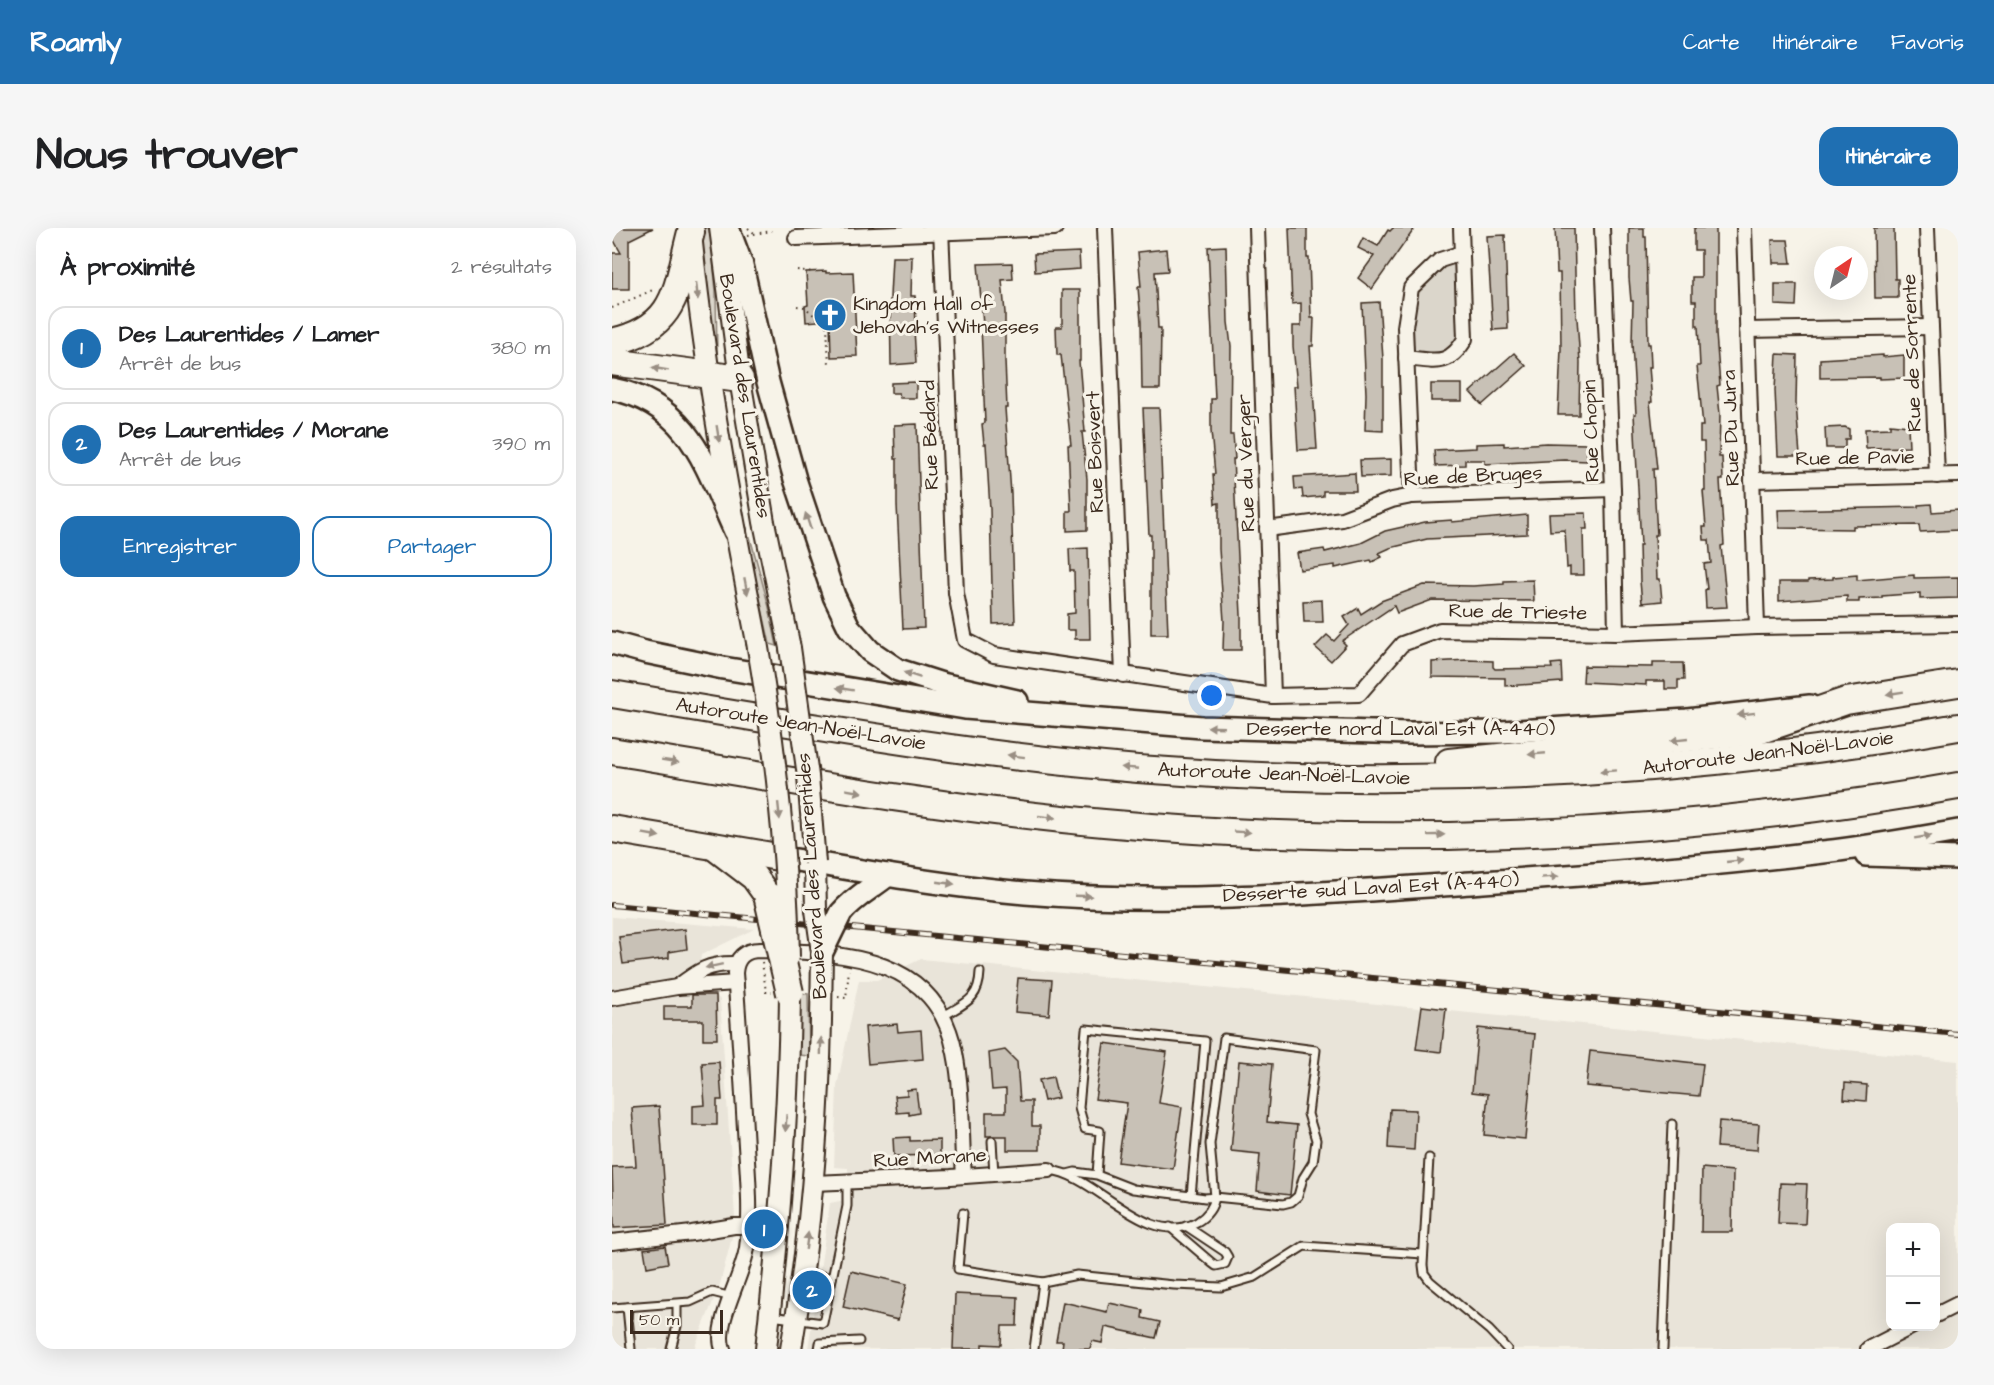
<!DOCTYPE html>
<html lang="fr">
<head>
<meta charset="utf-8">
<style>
  :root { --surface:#fff; --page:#f6f6f6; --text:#202124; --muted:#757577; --line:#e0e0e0; --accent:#1f6fb2 }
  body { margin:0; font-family:"Architects Daughter",sans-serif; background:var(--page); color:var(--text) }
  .controls { position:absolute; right:18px; bottom:18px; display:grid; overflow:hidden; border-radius:12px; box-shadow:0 6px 24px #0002 }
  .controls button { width:54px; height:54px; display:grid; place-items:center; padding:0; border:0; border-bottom:2px solid var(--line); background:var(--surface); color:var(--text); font:30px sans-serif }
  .compass { position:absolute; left:1202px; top:18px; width:54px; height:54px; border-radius:50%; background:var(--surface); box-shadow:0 6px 24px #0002; rotate:35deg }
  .scale { position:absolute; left:18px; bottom:15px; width:93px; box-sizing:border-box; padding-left:6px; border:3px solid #3b2a1e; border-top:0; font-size:16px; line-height:21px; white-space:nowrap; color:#3b2a1e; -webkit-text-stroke:4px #f7f3e8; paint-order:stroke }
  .you { position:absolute; left:600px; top:468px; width:21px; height:21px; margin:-15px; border:4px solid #fff; border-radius:50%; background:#1a73e8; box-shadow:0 0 0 9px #1a73e833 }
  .badge { display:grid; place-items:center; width:39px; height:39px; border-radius:50%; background:var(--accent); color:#fff; font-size:20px; font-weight:700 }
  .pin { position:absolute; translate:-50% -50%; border:3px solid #fff; box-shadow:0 2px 6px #0006 }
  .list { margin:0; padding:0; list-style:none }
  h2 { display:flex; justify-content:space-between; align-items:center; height:78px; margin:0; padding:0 24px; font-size:26px }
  h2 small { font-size:20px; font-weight:400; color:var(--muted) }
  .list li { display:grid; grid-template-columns:39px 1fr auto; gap:18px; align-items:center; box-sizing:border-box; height:84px; margin:0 12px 12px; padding:0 12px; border:2px solid var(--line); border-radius:18px }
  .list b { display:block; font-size:22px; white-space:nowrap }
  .list p { margin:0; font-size:20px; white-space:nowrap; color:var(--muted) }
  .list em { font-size:20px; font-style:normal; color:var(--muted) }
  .actions { display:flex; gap:12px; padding:18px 24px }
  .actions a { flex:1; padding:14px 0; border:2px solid var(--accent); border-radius:18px; text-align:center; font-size:21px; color:var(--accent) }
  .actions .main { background:var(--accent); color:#fff }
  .map { position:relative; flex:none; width:1346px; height:1121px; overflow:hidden; border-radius:18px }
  header { display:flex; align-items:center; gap:36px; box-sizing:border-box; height:84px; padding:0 30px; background:var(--accent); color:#fff }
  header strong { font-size:28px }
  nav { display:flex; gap:33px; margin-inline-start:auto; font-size:21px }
  .intro { display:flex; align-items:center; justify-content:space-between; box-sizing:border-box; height:144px; padding:0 36px }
  h1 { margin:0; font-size:42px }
  .button { padding:15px 27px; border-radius:18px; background:var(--accent); color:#fff; font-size:21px; font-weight:700 }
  main { display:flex; gap:36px; padding:0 36px }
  aside { flex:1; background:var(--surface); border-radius:18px; box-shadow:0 6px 24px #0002 }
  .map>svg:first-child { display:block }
</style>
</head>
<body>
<header>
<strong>Roamly</strong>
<nav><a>Carte</a><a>Itinéraire</a><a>Favoris</a></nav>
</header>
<div class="intro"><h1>Nous trouver</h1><a class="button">Itinéraire</a></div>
<main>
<aside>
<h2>À proximité<small>2 résultats</small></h2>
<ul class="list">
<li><span class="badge">1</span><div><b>Des Laurentides / Lamer</b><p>Arrêt de bus</p></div><em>380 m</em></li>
<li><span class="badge">2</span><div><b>Des Laurentides / Morane</b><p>Arrêt de bus</p></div><em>390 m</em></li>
</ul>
<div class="actions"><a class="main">Enregistrer</a><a>Partager</a></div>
</aside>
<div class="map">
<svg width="1346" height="1121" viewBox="0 0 1346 1121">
  <rect width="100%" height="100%" fill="#f7f3e8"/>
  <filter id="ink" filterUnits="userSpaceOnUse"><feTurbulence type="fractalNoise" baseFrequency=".0167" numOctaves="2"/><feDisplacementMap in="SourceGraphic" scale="12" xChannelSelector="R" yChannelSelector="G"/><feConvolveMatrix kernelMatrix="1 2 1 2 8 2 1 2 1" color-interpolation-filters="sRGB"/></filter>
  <g filter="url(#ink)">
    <g fill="#e9e4d9" fill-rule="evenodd">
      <path d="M0,689L142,701L89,727L84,768L104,767L108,772L123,989L115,990L120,1009L108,1056L82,1121H0Z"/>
      <path d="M309,731L1346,833V1121H196L218,975L238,971L236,940L222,939L225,858L247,752H265ZM1278,1000H1324V1098H1278Z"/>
    </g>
    <g fill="#dbd6cb" stroke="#8b8074" stroke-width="1.5">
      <path d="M89,0H98L104,63L105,127L103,128Z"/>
      <path d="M850,25L853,111L845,125L794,130L799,60Z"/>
      <path d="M138,309L157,379L165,418L158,416L134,310Z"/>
      <path d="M187,765L196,766L197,828L187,827Z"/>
    </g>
    <g fill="#c8c1b6" stroke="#3b2a1e" stroke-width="1.5">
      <path d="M9,0H41L17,12V61H0V25H9L0,9V5Z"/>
      <path d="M677,0H695V30H697L699,90H702L701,118H698L705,221L686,222L682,158H685L681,118V98H689V75L680,76Z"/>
      <path d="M781,0H803L760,61L746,50L762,28L746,20L751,10L766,18L776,2L778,3Z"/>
      <path d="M943,0H962L964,90H965L968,134L967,187H946L949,121L948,45H945Z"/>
      <path d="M1017,0H1032V9H1034L1036,116H1038L1039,139H1037L1040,174H1038L1045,241H1041L1045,307H1043L1045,351H1048L1050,373L1030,375L1028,353L1027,317H1029L1022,186H1024L1020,116L1021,73H1019L1017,50Z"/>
      <path d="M1082,0H1104V106L1108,157L1105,158L1108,186L1107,229H1110L1111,252H1108L1112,317L1109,318L1115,379L1094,380L1093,362L1095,361L1092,336L1099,335L1097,312H1092L1091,299H1094L1091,263H1093L1092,214H1088V198H1091L1085,138H1088L1086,98H1084V73H1080V49H1089V22H1082Z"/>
      <path d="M1262,0H1282L1283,51H1286V70H1263Z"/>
      <path d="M893,7L896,101L881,102L875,8Z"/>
      <path d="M1160,12H1176L1179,35H1161Z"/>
      <path d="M614,18L616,94L619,118L618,207H621L623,231H621L629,387V422H611L612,393L607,321V275L603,276L601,246H603L599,203V171H603L596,19Z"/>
      <path d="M554,21L556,43L543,44L546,100H549L548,161H530L529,94L526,59H529L526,24Z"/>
      <path d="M467,24L468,41L423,44L422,26Z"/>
      <path d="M280,29H300L299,68H303L304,101H302L304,135L279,137L278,69Z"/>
      <path d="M400,35L401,51L390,52L393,85V133L395,180H393L399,266L403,395L381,396L378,281L374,216H372L370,196L373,195L369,97H371L366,36Z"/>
      <path d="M214,43V45L241,44L245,128L219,129L218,92L194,94L193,78L196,77L194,44Z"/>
      <path d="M1163,56H1185L1184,78L1163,77Z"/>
      <path d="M450,62H468V133H467L473,204H470L475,251V302L455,303V283H459L456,217H459L449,127H445L444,99H450Z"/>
      <path d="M767,74L771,131V203L753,202L754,166L750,75Z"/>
      <path d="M902,125L914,138L870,177L858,164Z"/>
      <path d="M1165,126L1185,127L1184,175L1188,228H1166L1163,162Z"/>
      <path d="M1271,127V129L1292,127V150L1268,151V149L1208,150V131Z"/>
      <path d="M304,154V170H288L287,165H279V155Z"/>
      <rect x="819" y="156" width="31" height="17"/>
      <path d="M531,180H547L556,406H539V307H537Z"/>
      <path d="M305,196L312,400L291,401L285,277V231H283L282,197Z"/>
      <path d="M1278,196L1296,198L1297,219L1254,220L1253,201L1278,200Z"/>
      <path d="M1233,199L1237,201V211H1233V220H1214L1213,200Z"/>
      <path d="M892,215V218L934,215L975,216V233L952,232L873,236V232H853V237L823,238L822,222L864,220V216Z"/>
      <path d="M779,231V248L749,249L748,232Z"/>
      <path d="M743,245L744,263H711V268L691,270L690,261L683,262L682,249Z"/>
      <path d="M1319,276L1320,284L1346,282V302L1308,304L1307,297L1241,298V301L1167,300L1166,282L1306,279V277Z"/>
      <path d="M974,285L975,301H971L972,347H958V339L955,340L953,302L938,303L937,286Z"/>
      <path d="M915,287V306L815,311L778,320L767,325L770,329L760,334L759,332L723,340V337L688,342L685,325L712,321L713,324L749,315L773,303L813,294L840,292V294Z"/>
      <path d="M476,320L478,411H463V402H455V386L463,385L462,343H458L457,321Z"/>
      <path d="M1245,347V352L1302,347V350L1346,349V370L1308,371V365L1270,368V370L1247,371V374H1235V368L1167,373V354H1196V352L1221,351V349Z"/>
      <path d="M921,352L922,373L820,372L785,385L782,378L730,413L734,417L719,433L703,419L715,407L722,413L737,397L732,389L746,380L749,386L769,373L812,357L861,358L892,356V353Z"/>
      <path d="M710,372L711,394H692L691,373Z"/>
      <path d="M856,432L881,433V439L883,441L940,440L939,436L949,435L950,454L893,458V450L820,449V434Z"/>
      <path d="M1041,435H1071L1072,452H1066V461H1053V453H1034V457L971,454L972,438L1041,439Z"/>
      <path d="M73,701L75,721L57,724V730L11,736L7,709Z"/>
      <path d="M406,750L440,752L437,787L403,784Z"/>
      <path d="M80,767H104L105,811H91V792H52V778H80Z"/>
      <path d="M810,778L834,781L829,824L804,821Z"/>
      <path d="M285,796L286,804L309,802L311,831L256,836L253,799Z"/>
      <path d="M866,800L923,806L913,911L872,907L876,866L860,864Z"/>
      <path d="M492,815L555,824L547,875L570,879L561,941L506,934L515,875L483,871Z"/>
      <path d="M393,822L405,834L408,873H420V898H428V922H395V908H374V884H394V861L380,862L377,825Z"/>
      <path d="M978,823L1091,836L1087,868L974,858Z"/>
      <path d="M627,833L660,836L655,894L685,897L678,967L645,963L648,926L619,923Z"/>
      <path d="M107,834L110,872H105V897H81V878L93,877L90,835Z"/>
      <path d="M441,849L446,870L432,873L427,852Z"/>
      <path d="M1233,855L1255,857L1254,873L1232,871Z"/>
      <path d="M304,861L307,885L297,887V884L285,885L283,868L295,867V862Z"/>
      <path d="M47,878L55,997L2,1000L0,939L24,938L20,880Z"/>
      <path d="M778,881L804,882L802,922L776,920Z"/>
      <path d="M1107,893L1147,896L1145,922L1105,919Z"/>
      <path d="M298,909V913L328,912V927L282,928L281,910Z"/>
      <path d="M1090,940L1121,943L1120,1004H1089Z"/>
      <path d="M1168,955L1195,956L1193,996L1166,995Z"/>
      <path d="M53,1018L56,1035L35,1039L32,1021Z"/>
      <path d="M239,1043L295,1056L286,1092L231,1079Z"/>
      <path d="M343,1066L406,1069L405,1098H390L389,1117L370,1116V1121H341Z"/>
      <path d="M451,1074L495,1084L497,1075L531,1082L530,1090L548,1094L544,1110L493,1099L490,1115L480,1113L478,1121H450L451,1113H444Z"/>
    </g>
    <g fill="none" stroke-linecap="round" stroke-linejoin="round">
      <defs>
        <g id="lane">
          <path d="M330,789C352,775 367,773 368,744"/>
          <path d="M380,913L382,946"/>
          <path d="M817,930L811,1037L812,1045L818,1053L877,1102L895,1121"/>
          <path d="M437,942C484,946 534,1022 585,994C595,988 601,980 603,969L671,976L679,974L686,968L691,950L701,934L704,912L696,886L704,822L612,810L598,916L603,969L593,970L579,968"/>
          <path d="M455,946L463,944L485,947L488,903L473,901L467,880L474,801L593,813L579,968L521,961L485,947"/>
          <path d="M351,985L346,1041L431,1054"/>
          <path d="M558,999L600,1035L604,1038L613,1036L616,1029L613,1024L574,998"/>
          <path d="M193,1045L220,1050"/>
          <path d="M15,1079L19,1121"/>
          <path d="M0,1080L78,1074L100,1064L120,1069"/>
          <path d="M159,1088L211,1095L235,978V955"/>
          <path d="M59,1121L65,1098V1076"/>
          <path d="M207,1121L208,1115L247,1113"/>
          <path d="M422,1121L431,1054L465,1047L562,1057L609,1059L643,1049L692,1018L811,1026"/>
          <path d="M1051,1121L1060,896"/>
        </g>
        <g id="street">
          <path d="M329,0L344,365L353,412L382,427L661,468L747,466L790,416L828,402L1004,405L1145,399L1346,396"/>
          <path d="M493,0L511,447"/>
          <path d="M645,0L661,468"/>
          <path d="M990,0L1001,261L1004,405"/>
          <path d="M1132,0L1145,399"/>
          <path d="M1315,0L1325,248"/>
          <path d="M184,10L443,0"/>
          <path d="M1135,102L1319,99"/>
          <path d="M794,130C823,133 837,139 853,111L849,0"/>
          <path d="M1140,252L1346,247"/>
          <path d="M800,268L793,99L799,60L828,32L850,25"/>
          <path d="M655,301L730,291L780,272L800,268L1001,261"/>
          <path d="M65,759C86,743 97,735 124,736"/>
          <path d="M0,770L65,759L124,755"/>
          <path d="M202,955L339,949L437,942"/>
          <path d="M0,1014L80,1005L122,998H136"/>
          <path d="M1324,1087L1346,1076"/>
          <path d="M111,1121C101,1097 131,1048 135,1020C140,981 135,940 133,901C130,849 127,797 123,745C124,730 132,722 148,722C229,725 324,725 343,825C351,865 349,908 352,948"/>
          <path d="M1256,1121L1301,1098"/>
        </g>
        <g id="secondary">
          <path d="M108,0L128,151L152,294L178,420"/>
          <path d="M80,15C94,149 119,281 145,414"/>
          <path d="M203,635L204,682"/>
          <path d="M154,1121C167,1003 177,884 178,765"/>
          <path d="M179,1121C198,1012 207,903 209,792"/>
        </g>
        <g id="primary">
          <path d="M116,0L130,37L156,154L183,251L222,368L237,399L258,423L286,442L330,456L405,473"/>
          <path d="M0,161C78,176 94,240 123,303"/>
          <path d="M0,415L33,424L111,440L353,480L590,499L797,505L889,504L1075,492L1198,478"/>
          <path d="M1254,627L1346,630"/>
          <path d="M172,630C252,643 332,658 413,665C556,677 701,666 845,656C967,647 1090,639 1211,624C1256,619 1301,611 1346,603"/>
          <path d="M229,685C242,669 260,660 276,647"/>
        </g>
        <g id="highway">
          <path d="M0,114C66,99 64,61 79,4"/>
          <path d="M0,134L128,151"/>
          <path d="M0,466C174,494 349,527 526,541C800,562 1075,547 1346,499"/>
          <path d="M0,523C163,550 327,580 492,595C776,621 1065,608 1346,558"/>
          <path d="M837,534L1146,503L1234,473L1346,455"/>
          <path d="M0,601L172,630"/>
          <path d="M104,620L142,649L155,667"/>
        </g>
      </defs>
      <use href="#lane" stroke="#3b2a1e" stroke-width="11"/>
      <use href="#street" stroke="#3b2a1e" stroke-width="18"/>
      <use href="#secondary" stroke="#3b2a1e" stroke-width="24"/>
      <use href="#primary" stroke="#3b2a1e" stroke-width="26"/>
      <use href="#highway" stroke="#3b2a1e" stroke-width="30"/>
      <g stroke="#3b2a1e" stroke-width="2" stroke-dasharray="1.5 4.5" stroke-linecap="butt">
        <path d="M136,0L142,5"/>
        <path d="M136,7L160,3"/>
        <path d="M185,42L202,44"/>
        <path d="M185,78L193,79L215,99L217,137"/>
        <path d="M0,80L43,61"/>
        <path d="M150,734L154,764H160"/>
        <path d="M226,769L234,770L237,742"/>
      </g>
      <use href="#lane" stroke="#f7f3e8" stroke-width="7"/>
      <use href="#street" stroke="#f7f3e8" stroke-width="14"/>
      <use href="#secondary" stroke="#f7f3e8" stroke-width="20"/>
      <use href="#primary" stroke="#f7f3e8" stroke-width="21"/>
      <use href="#highway" stroke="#f7f3e8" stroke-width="26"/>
      <defs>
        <path id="rail" d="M0,677L1346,806"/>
      </defs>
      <use href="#rail" stroke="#3b2a1e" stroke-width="6"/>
      <use href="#rail" stroke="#f7f3e8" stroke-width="4" stroke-dasharray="11" stroke-linecap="butt"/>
      <defs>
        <g id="secondary-bridge">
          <path d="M145,414C163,518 175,624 177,729"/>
          <path d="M178,420L196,548L203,635"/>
          <path d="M204,682L210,724L209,792"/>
        </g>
        <path id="primary-bridge" d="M210,724L229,685"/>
        <path id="highway-bridge" d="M155,667L178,765"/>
      </defs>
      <use href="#secondary-bridge" stroke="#3b2a1e" stroke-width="24" stroke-linecap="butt"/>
      <use href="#primary-bridge" stroke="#3b2a1e" stroke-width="26" stroke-linecap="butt"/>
      <use href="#highway-bridge" stroke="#3b2a1e" stroke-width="30" stroke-linecap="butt"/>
      <use href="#secondary-bridge" stroke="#f7f3e8" stroke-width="20"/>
      <use href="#primary-bridge" stroke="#f7f3e8" stroke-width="21"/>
      <use href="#highway-bridge" stroke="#f7f3e8" stroke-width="26"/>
    </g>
    <defs><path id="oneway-solid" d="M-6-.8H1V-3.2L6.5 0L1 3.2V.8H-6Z" transform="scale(1.5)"/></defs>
    <g fill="#998e83">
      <use href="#oneway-solid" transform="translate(85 63) rotate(84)"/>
      <use href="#oneway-solid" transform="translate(48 141) rotate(-171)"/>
      <use href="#oneway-solid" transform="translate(106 206) rotate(81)"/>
      <use href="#oneway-solid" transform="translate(196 293) rotate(-108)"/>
      <use href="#oneway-solid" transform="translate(134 358) rotate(79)"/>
      <use href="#oneway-solid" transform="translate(300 447) rotate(-162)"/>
      <use href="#oneway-solid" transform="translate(233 461) rotate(-171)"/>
      <use href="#oneway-solid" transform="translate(1283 465) rotate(171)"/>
      <use href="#oneway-solid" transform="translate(1134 486) rotate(173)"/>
      <use href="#oneway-solid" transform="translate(604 499) rotate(-178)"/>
      <use href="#oneway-solid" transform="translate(1067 512) rotate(174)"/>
      <use href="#oneway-solid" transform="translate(925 526) rotate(175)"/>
      <use href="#oneway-solid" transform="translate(404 528) rotate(-173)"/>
      <use href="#oneway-solid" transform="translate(58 533) rotate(9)"/>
      <use href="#oneway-solid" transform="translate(518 540) rotate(-175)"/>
      <use href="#oneway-solid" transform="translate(996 543) rotate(176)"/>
      <use href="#oneway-solid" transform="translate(242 563) rotate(10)"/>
      <use href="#oneway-solid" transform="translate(167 583) rotate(84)"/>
      <use href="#oneway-solid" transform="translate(435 589) rotate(6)"/>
      <use href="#oneway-solid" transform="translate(630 604) rotate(3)"/>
      <use href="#oneway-solid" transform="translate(39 607) rotate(10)"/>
      <use href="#oneway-solid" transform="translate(824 607) rotate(-1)"/>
      <use href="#oneway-solid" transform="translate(1311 609) rotate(-9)"/>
      <use href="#oneway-solid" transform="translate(1123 633) rotate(-6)"/>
      <use href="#oneway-solid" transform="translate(938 649) rotate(-4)"/>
      <use href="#oneway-solid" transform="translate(334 655) rotate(8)"/>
      <use href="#oneway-solid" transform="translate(471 668) rotate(2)"/>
      <use href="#oneway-solid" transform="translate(102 738) rotate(168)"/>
      <use href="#oneway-solid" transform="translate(209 818) rotate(-89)"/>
      <use href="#oneway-solid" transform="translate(174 895) rotate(94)"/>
      <use href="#oneway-solid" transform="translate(195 1013) rotate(-82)"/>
    </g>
  </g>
  <defs>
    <symbol id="church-disc" viewBox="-11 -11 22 22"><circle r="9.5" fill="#1f6fb2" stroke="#f7f3e8"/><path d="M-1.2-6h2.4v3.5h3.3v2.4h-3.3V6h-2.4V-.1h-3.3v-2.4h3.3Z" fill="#fff"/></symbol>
  </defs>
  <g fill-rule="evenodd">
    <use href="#church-disc" x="199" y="68" width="38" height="38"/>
  </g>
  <g text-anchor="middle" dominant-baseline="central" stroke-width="6" stroke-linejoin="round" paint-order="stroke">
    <g font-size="20" fill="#3b2a1e" stroke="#f7f3e8" text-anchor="start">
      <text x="241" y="76">Kingdom Hall of<tspan x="241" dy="23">Jehovah's Witnesses</tspan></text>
    </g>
    <g font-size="20" fill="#3b2a1e" stroke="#f7f3e8">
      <text transform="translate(1300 125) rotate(-92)">Rue de Sorrente</text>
      <text transform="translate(133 168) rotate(81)">Boulevard des Laurentides</text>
      <text transform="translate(1119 200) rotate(-92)">Rue Du Jura</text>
      <text transform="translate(979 203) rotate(-92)">Rue Chopin</text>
      <text transform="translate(318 207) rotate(-92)">Rue Bédard</text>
      <text transform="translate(483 224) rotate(-92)">Rue Boisvert</text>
      <text transform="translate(1243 230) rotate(-1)">Rue de Pavie</text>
      <text transform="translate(634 235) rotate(-92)">Rue du Verger</text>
      <text transform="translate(861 248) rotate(-3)">Rue de Bruges</text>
      <text transform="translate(906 384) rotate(1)">Rue de Trieste</text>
      <text transform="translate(189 496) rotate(9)">Autoroute Jean-Noël-Lavoie</text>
      <text x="789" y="501">Desserte nord Laval Est (A-440)</text>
      <text transform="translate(1156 525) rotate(-7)">Autoroute Jean-Noël-Lavoie</text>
      <text transform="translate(672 546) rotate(2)">Autoroute Jean-Noël-Lavoie</text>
      <text transform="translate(200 648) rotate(-94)">Boulevard des Laurentides</text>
      <text transform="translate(759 660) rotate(-3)">Desserte sud Laval Est (A-440)</text>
      <text transform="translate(318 930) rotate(-3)">Rue Morane</text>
    </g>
  </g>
</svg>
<div class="controls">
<button>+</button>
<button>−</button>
</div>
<svg class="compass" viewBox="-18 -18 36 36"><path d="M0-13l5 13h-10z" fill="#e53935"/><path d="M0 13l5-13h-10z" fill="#757577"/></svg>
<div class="scale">50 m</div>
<div class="you"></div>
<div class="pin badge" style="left:152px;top:1001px">1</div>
<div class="pin badge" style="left:200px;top:1062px">2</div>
</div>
</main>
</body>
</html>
